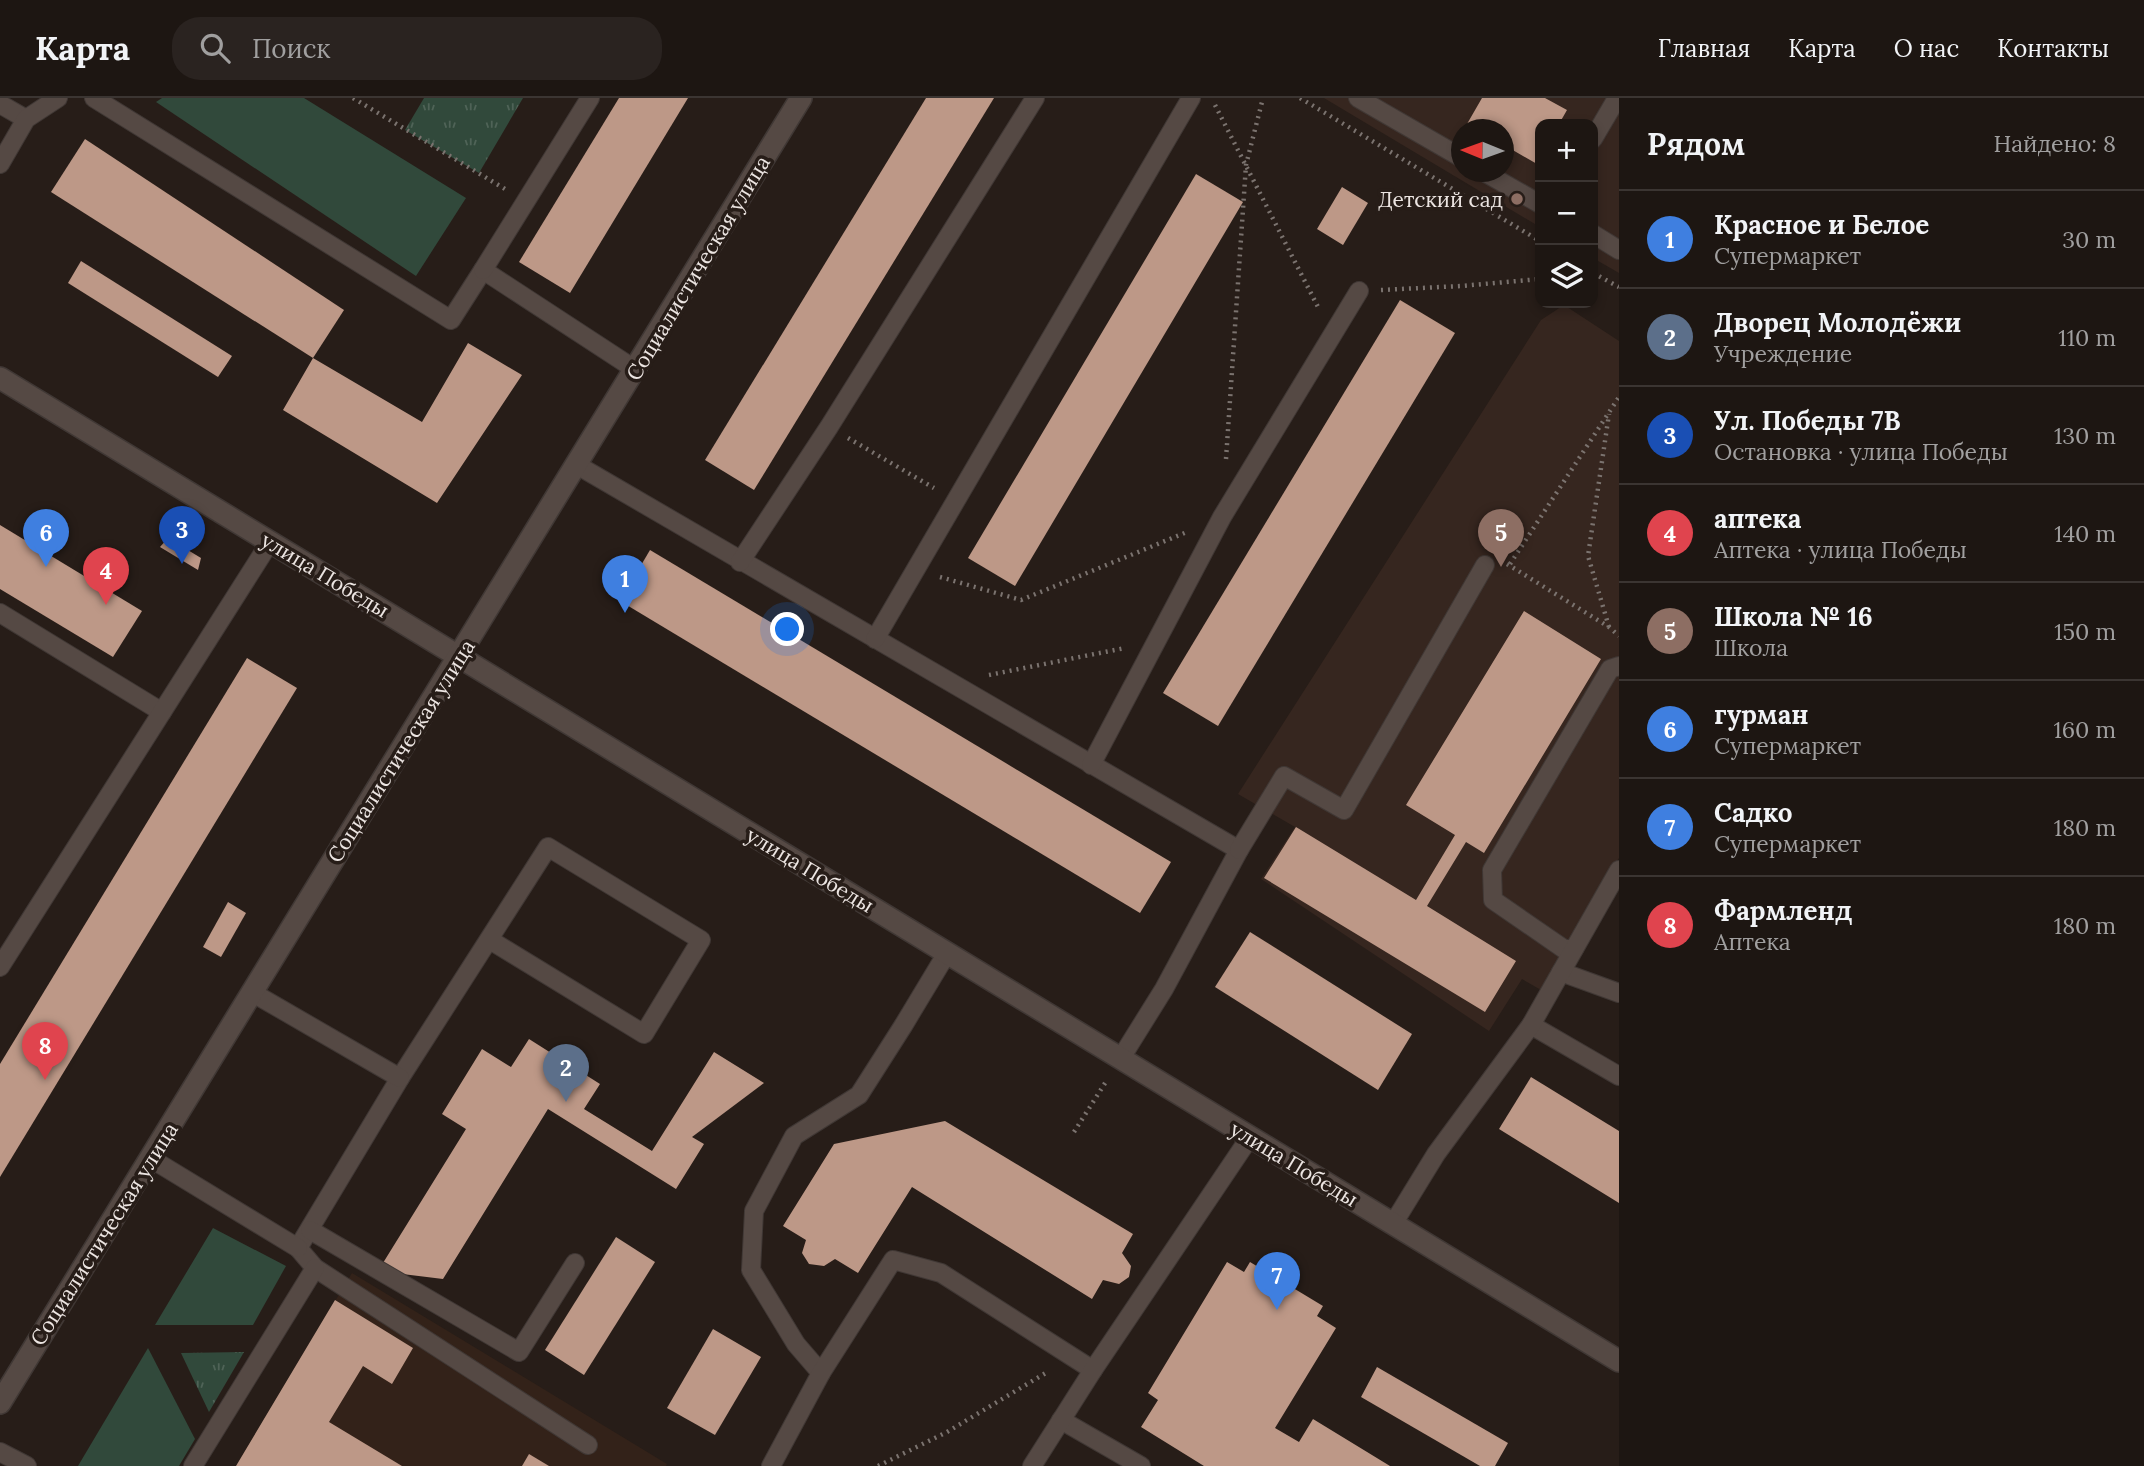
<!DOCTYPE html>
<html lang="ru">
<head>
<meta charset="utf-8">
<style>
  :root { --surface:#1d1612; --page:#2a2320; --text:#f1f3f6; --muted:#a09f9f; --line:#3b3532; --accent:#ea580c }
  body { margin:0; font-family:Lora,serif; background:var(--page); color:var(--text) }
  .controls { position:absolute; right:21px; top:21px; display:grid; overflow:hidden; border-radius:14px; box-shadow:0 4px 10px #0003 }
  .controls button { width:63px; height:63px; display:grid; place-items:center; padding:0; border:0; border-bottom:2px solid var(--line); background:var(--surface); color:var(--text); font:35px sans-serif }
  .compass { position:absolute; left:1451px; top:21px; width:63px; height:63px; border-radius:50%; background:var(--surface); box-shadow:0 4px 10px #0003; rotate:271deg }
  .you { position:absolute; left:788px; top:532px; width:24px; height:24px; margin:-18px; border:5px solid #fff; border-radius:50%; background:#1a73e8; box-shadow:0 0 0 10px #1a73e833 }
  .badge { display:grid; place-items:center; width:46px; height:46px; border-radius:50%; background:var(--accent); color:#fff; font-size:23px; font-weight:700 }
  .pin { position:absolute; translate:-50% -58px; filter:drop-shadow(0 2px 4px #0008) }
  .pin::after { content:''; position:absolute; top:37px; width:24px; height:21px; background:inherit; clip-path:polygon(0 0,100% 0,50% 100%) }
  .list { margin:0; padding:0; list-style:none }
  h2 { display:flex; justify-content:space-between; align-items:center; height:91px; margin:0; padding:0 28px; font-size:30px }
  h2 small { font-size:23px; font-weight:400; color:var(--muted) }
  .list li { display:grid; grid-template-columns:46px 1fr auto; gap:21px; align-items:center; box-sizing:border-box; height:98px; padding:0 28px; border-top:2px solid var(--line) }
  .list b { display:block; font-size:26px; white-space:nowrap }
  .list p { margin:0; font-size:23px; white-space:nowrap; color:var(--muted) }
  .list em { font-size:23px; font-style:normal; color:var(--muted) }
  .icon { flex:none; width:38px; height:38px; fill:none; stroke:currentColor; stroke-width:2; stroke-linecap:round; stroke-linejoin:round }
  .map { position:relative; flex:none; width:1619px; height:1368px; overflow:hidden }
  header { display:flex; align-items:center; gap:42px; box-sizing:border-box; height:98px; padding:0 35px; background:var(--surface); border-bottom:2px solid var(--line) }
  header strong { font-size:33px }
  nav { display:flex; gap:38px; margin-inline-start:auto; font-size:24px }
  .search { width:490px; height:63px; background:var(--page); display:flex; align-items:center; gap:18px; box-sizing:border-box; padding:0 24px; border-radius:28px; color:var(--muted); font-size:26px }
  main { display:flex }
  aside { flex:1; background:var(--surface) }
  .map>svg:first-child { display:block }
</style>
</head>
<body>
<header>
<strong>Карта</strong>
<div class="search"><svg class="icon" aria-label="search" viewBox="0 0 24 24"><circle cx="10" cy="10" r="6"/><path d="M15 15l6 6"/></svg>Поиск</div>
<nav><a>Главная</a><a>Карта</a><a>О нас</a><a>Контакты</a></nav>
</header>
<main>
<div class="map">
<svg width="1619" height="1368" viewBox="0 0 1619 1368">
  <defs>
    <pattern id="park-tufts" width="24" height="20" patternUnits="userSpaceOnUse" patternTransform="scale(1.75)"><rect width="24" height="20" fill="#31493b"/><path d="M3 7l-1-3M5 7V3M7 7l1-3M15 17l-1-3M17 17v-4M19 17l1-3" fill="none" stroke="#4f6357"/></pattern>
  </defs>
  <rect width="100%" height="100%" fill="#271d18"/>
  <g fill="#36261f" fill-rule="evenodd">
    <path d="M1324,0H1619V175L1593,160V26H1540V129ZM1462,32H1504V74H1462Z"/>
    <path d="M1564,207L1619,243V760L1541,892L1522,881L1489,933L1261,781L1295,729L1238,696L1541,222Z"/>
  </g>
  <path fill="#332219" d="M352,1175L667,1366L666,1368H236Z"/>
  <g fill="#31493b">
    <path d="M162,0H304L466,100L416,178L156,4Z"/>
    <path d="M213,1130L286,1168L253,1227H155Z"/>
    <path d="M148,1250L195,1341L179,1368H78Z"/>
  </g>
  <g fill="url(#park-tufts)">
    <path d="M424,0H523L479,75L405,32Z"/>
    <path d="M244,1254L209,1314L181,1255Z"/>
  </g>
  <g fill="#bd9887">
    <path d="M619,0H688L570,195L519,164Z"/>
    <path d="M926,0H994L754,392L705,362Z"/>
    <path d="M1482,0H1545L1567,12L1559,26H1540V60L1537,66L1504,47V32H1477L1467,26Z"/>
    <path d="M85,41L344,212L313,260L51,94Z"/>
    <path d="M1196,76L1243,104L1015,488L968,460Z"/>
    <path d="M1342,89L1368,105L1343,147L1317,131Z"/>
    <path d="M81,163L232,258L218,279L68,185Z"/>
    <path d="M1400,202L1455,235L1218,628L1163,595Z"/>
    <path d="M468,245L522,277L437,405L283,312L313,260L422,324Z"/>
    <path d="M0,427L142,513L113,559L0,491Z"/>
    <path d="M168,440L201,460L198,472L160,449Z"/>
    <path d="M650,452L1171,764L1140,815L620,503Z"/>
    <path d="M1524,513L1601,561L1484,755L1466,744L1427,808L1516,863L1485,914L1264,780L1296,729L1416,802L1455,737L1406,707Z"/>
    <path d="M247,560L297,590L0,1079V966Z"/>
    <path d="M228,804L246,815L221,859L203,849Z"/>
    <path d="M1250,834L1412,936L1378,992L1215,889Z"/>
    <path d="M529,941L600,986L584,1011L652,1053L714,954L764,985L692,1039L704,1046L676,1091L548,1011L443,1181L378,1173L466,1031L442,1016L482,951L511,969Z"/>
    <path d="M1531,979L1619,1033V1105L1499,1031Z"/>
    <path d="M945,1023L1133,1136L1122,1155L1131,1168L1129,1179L1119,1186L1103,1182L1092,1201L912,1089L858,1175L835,1161L824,1168L809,1166L802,1155L806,1142L783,1128L834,1046Z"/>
    <path d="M616,1139L655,1164L584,1277L545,1252Z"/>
    <path d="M1227,1164L1244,1174L1250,1164L1323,1208L1317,1218L1336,1230L1275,1330L1299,1344L1313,1321L1390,1368H1204L1141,1329L1158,1302L1148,1295Z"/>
    <path d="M335,1202L413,1250L392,1286L363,1268L329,1324L402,1368H236Z"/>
    <path d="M713,1231L761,1259L715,1337L667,1310Z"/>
    <path d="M1377,1269L1508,1345L1495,1368H1480L1361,1299Z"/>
    <path d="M529,1356L549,1368H522Z"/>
  </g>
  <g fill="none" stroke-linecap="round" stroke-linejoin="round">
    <defs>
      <g id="service">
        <path d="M94,0L451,222L483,172L636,272"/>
        <path d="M1358,0L1462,60"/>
        <path d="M0,6L26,21"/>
        <path d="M1593,41L1617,0"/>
        <path d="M0,66L26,21L58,0"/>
        <path d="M1484,74L1540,106"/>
        <path d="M1593,136L1619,152"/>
        <path d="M483,172L590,0"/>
        <path d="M577,367L1239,752L1164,891L1121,960"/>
        <path d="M740,464L829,329L1035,0"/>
        <path d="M0,515L162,614"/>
        <path d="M875,541L1191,0"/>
        <path d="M1091,667L1222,419L1359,193"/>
        <path d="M1239,752L1284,678L1344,712L1485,467"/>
        <path d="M490,842L644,936L701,842L548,749L400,980L298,1150L315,1170L588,1347"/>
        <path d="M1574,851H1564L1493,802L1492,772L1610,571L1619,568"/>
        <path d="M0,869L270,444"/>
        <path d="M1561,874L1619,895"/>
        <path d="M253,895L400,980"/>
        <path d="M1531,927L1619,978"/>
        <path d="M150,1060L298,1150"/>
        <path d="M1393,1126L1436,1056L1531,927L1619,772"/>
        <path d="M310,1132L519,1254L575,1165"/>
        <path d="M821,1275L796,1246L751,1172L754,1113L794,1038L859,997L903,928L947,855"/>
        <path d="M1061,1322L1141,1368"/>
        <path d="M0,1354L27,1368"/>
        <path d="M193,1368L315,1170"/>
        <path d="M771,1368L821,1275L893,1162L941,1175L1093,1272"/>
        <path d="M1032,1368L1093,1272L1250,1039"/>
      </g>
      <path id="tertiary" d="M0,280L1619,1263"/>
      <path id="secondary" d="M0,1305L801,0"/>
    </defs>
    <use href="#service" stroke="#403835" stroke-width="20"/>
    <use href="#tertiary" stroke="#403835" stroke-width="24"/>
    <use href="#secondary" stroke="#403835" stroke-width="24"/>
    <g stroke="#7b736f" stroke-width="4.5" stroke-dasharray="2 5" stroke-linecap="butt">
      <path d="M353,0L505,91"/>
      <path d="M1300,0L1540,143"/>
      <path d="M1215,7L1319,211"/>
      <path d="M1593,175L1619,189"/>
      <path d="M1381,192L1461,188L1540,181"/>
      <path d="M848,340L934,390"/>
      <path d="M1226,361L1246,67L1263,0"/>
      <path d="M1507,466L1609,529L1619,538"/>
      <path d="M1510,466L1619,299"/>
      <path d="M940,479L1021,502L1187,434"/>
      <path d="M1609,529L1588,458L1609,316"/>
      <path d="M989,577L1125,550"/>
      <path d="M1074,1034L1107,982"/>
      <path d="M878,1368L947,1334L1049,1273"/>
    </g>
    <use href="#service" stroke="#554944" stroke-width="18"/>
    <use href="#tertiary" stroke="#554944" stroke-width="21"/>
    <use href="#secondary" stroke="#554944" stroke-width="21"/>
  </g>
  <circle fill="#8d6e63" stroke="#271d18" stroke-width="2.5" cx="1517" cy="101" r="7"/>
  <g text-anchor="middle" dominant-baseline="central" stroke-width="7" stroke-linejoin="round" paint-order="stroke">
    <g font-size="21" fill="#ece5e2" stroke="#271d18" text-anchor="end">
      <text x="1503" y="101">Детский сад</text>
    </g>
    <g font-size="21" fill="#ece5e2" stroke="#271d18">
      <text transform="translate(698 170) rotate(-59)">Социалистическая улица</text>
      <text transform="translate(325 477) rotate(31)">улица Победы</text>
      <text transform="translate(401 653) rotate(-58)">Социалистическая улица</text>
      <text transform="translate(810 772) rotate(31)">улица Победы</text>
      <text transform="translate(1294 1066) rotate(31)">улица Победы</text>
      <text transform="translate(104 1136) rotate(-58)">Социалистическая улица</text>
    </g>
  </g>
</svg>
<div class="controls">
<button>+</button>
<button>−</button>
<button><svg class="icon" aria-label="layers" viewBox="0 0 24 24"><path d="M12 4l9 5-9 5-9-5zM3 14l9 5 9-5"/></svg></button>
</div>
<svg class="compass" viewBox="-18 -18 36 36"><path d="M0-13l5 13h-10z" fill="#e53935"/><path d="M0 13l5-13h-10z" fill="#a09f9f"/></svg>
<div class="you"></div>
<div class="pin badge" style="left:625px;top:515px;background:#3f7fe0">1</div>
<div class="pin badge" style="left:566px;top:1004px;background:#5c6f8a">2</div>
<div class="pin badge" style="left:182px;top:466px;background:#1a4fb4">3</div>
<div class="pin badge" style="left:106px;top:507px;background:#e0444e">4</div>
<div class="pin badge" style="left:1501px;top:469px;background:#8d6e63">5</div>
<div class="pin badge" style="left:46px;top:469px;background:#3f7fe0">6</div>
<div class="pin badge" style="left:1277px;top:1212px;background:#3f7fe0">7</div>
<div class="pin badge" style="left:45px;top:982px;background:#e0444e">8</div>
</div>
<aside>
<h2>Рядом<small>Найдено: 8</small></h2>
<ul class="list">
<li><span class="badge" style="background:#3f7fe0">1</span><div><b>Красное и Белое</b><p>Супермаркет</p></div><em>30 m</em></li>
<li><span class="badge" style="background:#5c6f8a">2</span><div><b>Дворец Молодёжи</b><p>Учреждение</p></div><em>110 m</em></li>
<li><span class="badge" style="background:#1a4fb4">3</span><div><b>Ул. Победы 7В</b><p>Остановка · улица Победы</p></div><em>130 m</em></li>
<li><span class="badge" style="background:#e0444e">4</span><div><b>аптека</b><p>Аптека · улица Победы</p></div><em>140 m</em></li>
<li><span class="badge" style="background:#8d6e63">5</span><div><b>Школа № 16</b><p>Школа</p></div><em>150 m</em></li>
<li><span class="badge" style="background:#3f7fe0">6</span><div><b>гурман</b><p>Супермаркет</p></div><em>160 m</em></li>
<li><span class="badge" style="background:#3f7fe0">7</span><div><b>Садко</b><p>Супермаркет</p></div><em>180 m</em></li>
<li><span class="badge" style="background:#e0444e">8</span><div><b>Фармленд</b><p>Аптека</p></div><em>180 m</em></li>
</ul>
</aside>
</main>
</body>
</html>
